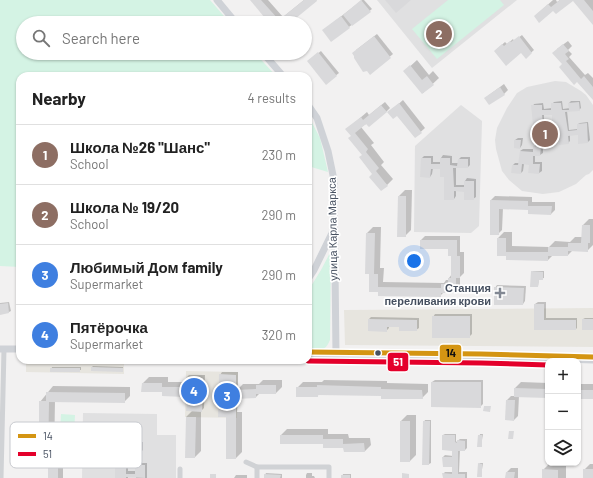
<!DOCTYPE html>
<html lang="en">
<head>
<meta charset="utf-8">
<style>
  :root { --surface:#fff; --page:#f6f6f6; --text:#222; --muted:#767676; --line:#e0e0e0; --accent:#ea580c }
  body { margin:0; font-family:Barlow,sans-serif; background:var(--page); color:var(--text) }
  .controls { position:absolute; right:12px; bottom:12px; display:grid; overflow:hidden; border-radius:8px; box-shadow:0 1px 3px #0004 }
  .controls button { width:36px; height:36px; display:grid; place-items:center; padding:0; border:0; border-bottom:1px solid var(--line); background:var(--surface); color:var(--text); font:20px sans-serif }
  .you { position:absolute; left:414px; top:261px; width:14px; height:14px; margin:-10px; border:3px solid #fff; border-radius:50%; background:#1a73e8; box-shadow:0 0 0 6px #1a73e833 }
  .badge { display:grid; place-items:center; width:26px; height:26px; border-radius:50%; background:var(--accent); color:#fff; font-size:13px; font-weight:700 }
  .pin { position:absolute; translate:-50% -50%; border:2px solid #fff; box-shadow:0 1px 4px #0006 }
  .list { margin:0; padding:0; list-style:none }
  h2 { display:flex; justify-content:space-between; align-items:center; height:52px; margin:0; padding:0 16px; font-size:17px }
  h2 small { font-size:13px; font-weight:400; color:var(--muted) }
  .list li { display:grid; grid-template-columns:26px 1fr auto; gap:12px; align-items:center; box-sizing:border-box; height:60px; padding:0 16px; border-top:1px solid var(--line) }
  .list b { display:block; font-size:15px; white-space:nowrap }
  .list p { margin:0; font-size:13px; white-space:nowrap; color:var(--muted) }
  .list em { font-size:13px; font-style:normal; color:var(--muted) }
  .icon { flex:none; width:22px; height:22px; fill:none; stroke:currentColor; stroke-width:2; stroke-linecap:round; stroke-linejoin:round }
  .map { position:relative; flex:none; width:593px; height:478px; overflow:hidden }
  .search { position:absolute; background:var(--surface); box-shadow:0 1px 3px #0004; left:16px; top:16px; width:296px; height:44px; display:flex; align-items:center; gap:10px; box-sizing:border-box; padding:0 14px; border-radius:22px; color:var(--muted); font-size:15px }
  .panel { position:absolute; background:var(--surface); box-shadow:0 1px 3px #0004; left:16px; top:72px; width:296px; height:292px; border-radius:12px }
  .map>svg:first-child { display:block }
</style>
</head>
<body>
<div class="map">
<svg width="593" height="478" viewBox="0 0 593 478">
  <rect width="100%" height="100%" fill="#f2f1f1"/>
  <g fill="#e7e5df">
    <path d="M593,308V347L345,345L344,310Z"/>
    <path d="M26,362L124,364V374L26,372Z"/>
    <path d="M186,371L238,372L237,418L185,417Z"/>
  </g>
  <g fill="#e0e0e1">
    <path d="M377,0H517L432,68Z"/>
    <path d="M555,81L566,82L581,91L586,95L593,105V170L589,174L586,175L576,184L559,192L543,194L522,191L509,180L502,171L496,149L495,140L497,128L507,108L517,93L527,87Z"/>
    <path d="M461,105L482,121L479,226L471,233L414,232L415,146Z"/>
    <path d="M83,413L157,414V435H176V478H82Z"/>
  </g>
  <g fill="#d4f3e4">
    <path d="M0,0H210L230,23H23V53H255L276,76H20V267L0,266Z"/>
    <path d="M448,0H500L504,5L437,59L412,29Z"/>
    <path d="M308,115L320,138L328,172L308,166Z"/>
    <path d="M331,251L330,340C325,352 320,350 308,350V291L321,270Z"/>
    <path d="M61,414L75,415L73,452L59,451Z"/>
  </g>
  <g fill="#0003">
    <path d="M252,0H268L283,17L304,0H317L288,23H271Z"/>
    <path d="M362,0H364L372,9L331,41L325,29Z"/>
    <path d="M553,0H556L557,2L560,0H572L554,10L535,16Z"/>
    <path d="M573,0H593V23Z"/>
    <path d="M377,34L393,54L370,73L356,50Z"/>
    <path d="M522,35L534,50L526,57L521,52L495,51L505,42L507,44L513,39L514,41Z"/>
    <path d="M568,41L572,46L568,50L572,54L569,57L585,75L588,73L593,78V98L563,64L557,49Z"/>
    <path d="M321,51L339,73L326,83L311,59Z"/>
    <path d="M417,60L429,75L433,71L439,78L423,93L405,71Z"/>
    <path d="M504,84L508,90L504,94L485,98Z"/>
    <path d="M403,100L425,128L415,137L393,109Z"/>
    <path d="M562,101L563,109L570,108L569,103L571,101H580L581,108L579,110L567,111L569,130L578,129V124L580,123L588,122L590,140L588,142L579,134L570,135V141L568,143L553,114H544V121L543,123L533,106L534,104L543,103L544,109L552,108V104L554,102Z"/>
    <path d="M385,102L390,108L386,112L361,127L374,143L371,145L384,162L381,165L393,179L387,185L373,173L352,136L353,124L367,112L369,115Z"/>
    <path d="M518,138H523L522,145L520,148L515,140Z"/>
    <path d="M536,144L543,145V153L540,155H535V162H542V171L539,173L530,164H524L523,171L521,173L513,165L515,163H520V151L523,149H534V147Z"/>
    <path d="M443,155L452,156V163H458L459,159L461,157H470V165L468,167H456V185H465V181L467,178L476,179V197L473,199L465,191H456V196L454,199L441,168H433L432,174L430,177L422,158L424,156H433V162H441V158Z"/>
    <path d="M405,190H412L411,230L405,236L399,196Z"/>
    <path d="M495,196L532,197V202H555V210L551,214L529,209L503,208L502,230L498,234L491,200Z"/>
    <path d="M589,219H593V245L587,251H572L568,255H553L548,260L498,255V238L504,232H512V246L549,247L555,241L570,242L575,237H582L583,225Z"/>
    <path d="M373,227H381L380,268H384L383,282L444,283L446,280H449V278L452,274V255L449,248L421,240L425,236H460V252H464V273L460,277V288L456,292H444L440,296L370,291L367,233Z"/>
    <path d="M533,271H544V278L539,279L538,286L532,272Z"/>
    <path d="M497,285L526,286L525,301L523,304L495,288Z"/>
    <path d="M9,302L11,311L9,312L0,314V303Z"/>
    <path d="M538,302H546V318H577V328L576,329H535V304Z"/>
    <path d="M435,314H472V334L469,337L433,317Z"/>
    <path d="M371,317L419,318V328L416,330L400,326H389V328L386,331L369,319Z"/>
    <path d="M585,318H593V329L583,319Z"/>
    <path d="M93,366L123,367V370L122,371L92,367Z"/>
    <path d="M52,367H81V370L51,371Z"/>
    <path d="M222,372H238V389L243,384H259L263,380H282V387L276,393H260L256,397L238,398L237,412H242V452L236,458L220,375Z"/>
    <path d="M189,375H205L204,408L201,411V451L195,457L186,417L193,410L188,403L186,393L183,396L163,391L143,383L149,377H168V382H187V377Z"/>
    <path d="M324,380L387,381V383L428,384V392L422,398L382,395L320,394L317,396L297,388L303,382H322Z"/>
    <path d="M435,380H483V404L480,407L432,382Z"/>
    <path d="M521,382L548,383V397L519,396L518,416L514,420L506,419L507,400L511,396H515V388Z"/>
    <rect x="578" y="384" width="15" height="14"/>
    <path d="M53,386L130,387V396L124,402L55,401L54,457L63,458V478H49V462H40V402Z"/>
    <path d="M407,415H416V455L410,461L401,421Z"/>
    <path d="M425,420H431V463L429,464L424,422Z"/>
    <path d="M287,429H328V434H348L349,438H370L371,445L365,451L281,435Z"/>
    <path d="M445,434H456V442L460,439H467V448L465,450H460L459,472H467V478H444L443,474L445,472H453V466L443,457L445,455L453,456V450L443,435Z"/>
    <path d="M480,434H483L481,446H478Z"/>
    <path d="M95,439L105,440L104,449L107,446L112,447V442L114,440H124V448L129,449V445L132,442H143V450L140,453L128,452V471H136V465L139,463H147V478H136V476H128V478H116V462L111,453H104V459L102,461H93V442Z"/>
    <path d="M480,463H483L481,476L479,464Z"/>
    <path d="M550,463H566V478H543V470Z"/>
    <path d="M590,464H593V478H584V470Z"/>
    <path d="M511,468H518V478H506L507,472Z"/>
    <path d="M266,473L282,474V478H265V475Z"/>
    <path d="M307,473H312V476H314L315,478H306V475Z"/>
    <path d="M343,474H351V478H342Z"/>
    <path d="M236,475H247V478H234Z"/>
  </g>
  <g fill="#d9d9db">
    <path d="M250,0H261L279,20L304,0H316L317,1L290,23H269Z"/>
    <path d="M361,0L371,12L352,26L343,15Z"/>
    <path d="M385,0H411L396,13Z"/>
    <path d="M560,0H584L593,11V25L573,1L556,14L553,11L539,23L534,16L548,4L551,7Z"/>
    <path d="M341,16L350,28L331,42L322,30Z"/>
    <path d="M374,36L391,58L370,75L367,71L363,72L354,58V56L352,53Z"/>
    <path d="M519,36L532,53L526,59L521,53L506,66L494,51L502,44L504,46L510,41L511,42Z"/>
    <path d="M563,44L569,51L565,54L569,59L566,61L581,79L584,76L593,87V100L577,82L574,85L559,67L562,64L552,53Z"/>
    <path d="M318,52L337,76L326,85L307,61Z"/>
    <path d="M410,65L422,80L427,76L434,85L422,94L403,71Z"/>
    <path d="M500,87L505,95L489,105L484,98Z"/>
    <path d="M579,102L580,111L565,112L568,131L577,130V124L587,123L588,143L578,144V135L568,136L569,144L559,145L557,123H552V115H542L543,124L533,125L531,105H542V110H551V103H561L562,110H569L568,103Z"/>
    <path d="M399,103L422,133L415,138L397,116L393,119L387,112Z"/>
    <path d="M381,105L387,112L369,127L366,124L355,133L368,149L366,152L379,168L376,171L388,186L381,191L369,177L372,174L359,157L362,155L348,138L351,136L345,129L361,117L363,120Z"/>
    <path d="M514,140H521L520,149L514,148Z"/>
    <path d="M533,146L541,147L540,156H533V164H540L539,174L528,173L529,165L522,164L521,174L511,173L512,165H518L520,151L533,152Z"/>
    <path d="M421,158H431V164H440V158H450V165L457,166L458,159H468V168H453L454,187H464V181H474V200H464V192L454,191V200H444V177H440V169H431L430,178L420,177Z"/>
    <path d="M398,196H406V237H397Z"/>
    <path d="M490,200L528,201V206H552L551,215L528,214V210L499,209V235H490Z"/>
    <path d="M582,225H590V243H588V252L568,251V256H548V261L506,260V256H497V238H506V252H548V247H568V243H581Z"/>
    <path d="M366,233H375L374,274H378V287L441,288V297L378,296V292H369V274H365Z"/>
    <path d="M420,240H457V256H460V278H456V293H441V284H448V278H451V256H448V249H420Z"/>
    <path d="M531,271L543,272V280H539L538,287H530Z"/>
    <path d="M494,287L524,288L523,305H494Z"/>
    <path d="M8,303L9,313L0,315V304Z"/>
    <path d="M534,304H544V320H576V330H534Z"/>
    <rect x="432" y="316" width="38" height="22"/>
    <path d="M368,319L417,320V331H399V327H387V332L368,331Z"/>
    <rect x="582" y="319" width="11" height="11"/>
    <path d="M91,367L123,368V372L91,371Z"/>
    <rect x="50" y="368" width="30" height="4"/>
    <path d="M219,374L236,375V459H226V417H218Z"/>
    <path d="M186,377L203,378L202,412L186,411L187,404H185Z"/>
    <path d="M431,382H481V408L431,407Z"/>
    <path d="M142,383H162V387H184V397L162,396V392H141Z"/>
    <path d="M256,385H276V394H256V398L236,399V390L256,389Z"/>
    <path d="M317,385L381,387V389L422,390L423,399H381V396L318,395V397H296V387H317Z"/>
    <path d="M514,388L548,389V398L514,397Z"/>
    <rect x="578" y="390" width="15" height="9"/>
    <path d="M46,392L125,393V403L49,402L48,463H58V478H48V463H39V401H46Z"/>
    <path d="M506,400H515L514,421L505,420Z"/>
    <path d="M484,406H491L490,412L483,411Z"/>
    <path d="M186,417H196L195,458H185Z"/>
    <rect x="400" y="421" width="10" height="41"/>
    <path d="M423,421H430L429,465H422Z"/>
    <path d="M509,431H514L513,439H508Z"/>
    <path d="M280,435H323V439H343V444L364,443L365,452H344L343,448H323V444H280Z"/>
    <path d="M442,435H455V442L457,443V440L465,441V451H458V474H465V478H443L442,473L452,474V467H443L442,457H452V451L442,450Z"/>
    <path d="M478,435H482V447H477Z"/>
    <path d="M92,442H102V451H104V449H109V451H111V442H122V451H128V444L141,445L140,454L126,453V474H135V465H145V478L126,477V478H115V463H110V454H102V462H92Z"/>
    <path d="M478,463L482,464V477H477Z"/>
    <path d="M542,469L558,470V478H542Z"/>
    <rect x="583" y="469" width="10" height="9"/>
    <path d="M506,472H515L514,478H505Z"/>
    <path d="M402,473L409,474V478H402Z"/>
    <rect x="210" y="474" width="6" height="4"/>
    <path d="M264,474L281,475L280,478H264Z"/>
    <rect x="341" y="475" width="9" height="3"/>
  </g>
  <g fill="none" stroke-linecap="round" stroke-linejoin="round">
    <g stroke="#d0d2d5" stroke-width="5">
      <path d="M246,462L257,467H329V478"/>
      <path d="M1,478L4,349"/>
      <path d="M180,478V469"/>
      <path d="M257,478V467"/>
    </g>
    <g stroke="#cfd2d7" stroke-width="7">
      <path d="M217,0L236,23"/>
      <path d="M263,53L283,76"/>
      <path d="M308,105L317,118L328,151L334,180L336,355"/>
      <path d="M308,279L314,270L334,229"/>
      <path d="M0,349H20"/>
      <path d="M308,354L481,356L593,360"/>
    </g>
    <defs>
      <path id="bus-1" d="M308,352L481,354L593,357"/>
      <path id="bus-2" d="M308,361L481,363L548,365"/>
    </defs>
    <use href="#bus-1" stroke="#fff" stroke-width="8"/>
    <use href="#bus-2" stroke="#fff" stroke-width="8"/>
    <use href="#bus-1" stroke="#d49513" stroke-width="5"/>
    <use href="#bus-2" stroke="#e4002b" stroke-width="5"/>
  </g>
  <path fill="#828893" stroke="#fff" stroke-width="1.5" d="M498 287h4v4h4v4h-4v4h-4v-4h-4v-4h4z"/>
  <circle fill="#465060" stroke="#fff" stroke-width="1.5" cx="378" cy="353" r="3.5"/>
  <g text-anchor="middle" dominant-baseline="central" stroke-width="3.5" stroke-linejoin="round" paint-order="stroke">
    <g font-size="11" fill="#465060" stroke="#fff">
      <text transform="translate(332 229) rotate(-91)">улица Карла Маркса</text>
    </g>
    <g font-size="11" font-weight="bold" fill="#465060" stroke="#fff" text-anchor="end">
      <text x="491" y="287">Станция<tspan x="491" dy="13">переливания крови</tspan></text>
    </g>
  </g>
  <rect x="10" y="422" width="132" height="46" rx="6" fill="#fff" stroke="#c8cacf" stroke-width="1"/>
  <rect x="18" y="434" width="18" height="4" fill="#d49513"/>
  <rect x="18" y="452" width="18" height="4" fill="#e4002b"/>
  <g font-size="11" fill="#465060">
    <text x="43" y="440">14</text>
    <text x="43" y="458">51</text>
  </g>
  <g stroke="#fff" stroke-width="1.5">
    <rect x="439" y="344" width="23" height="19" rx="4" fill="#d49513"/>
    <rect x="387" y="352" width="22" height="20" rx="4" fill="#e4002b"/>
  </g>
  <g font-size="11" text-anchor="middle" font-weight="bold" fill="#fff">
    <text x="398" y="366">51</text>
  </g>
  <g font-size="11" text-anchor="middle" font-weight="bold" fill="#111">
    <text x="451" y="357">14</text>
  </g>
</svg>
<div class="controls">
<button>+</button>
<button>−</button>
<button><svg class="icon" aria-label="layers" viewBox="0 0 24 24"><path d="M12 4l9 5-9 5-9-5zM3 14l9 5 9-5"/></svg></button>
</div>
<div class="you"></div>
<div class="pin badge" style="left:545px;top:134px;background:#8d6e63">1</div>
<div class="pin badge" style="left:439px;top:34px;background:#8d6e63">2</div>
<div class="pin badge" style="left:227px;top:396px;background:#3f7fe0">3</div>
<div class="pin badge" style="left:194px;top:391px;background:#3f7fe0">4</div>
<div class="search"><svg class="icon" aria-label="search" viewBox="0 0 24 24"><circle cx="10" cy="10" r="6"/><path d="M15 15l6 6"/></svg>Search here</div>
<section class="panel">
<h2>Nearby<small>4 results</small></h2>
<ul class="list">
<li><span class="badge" style="background:#8d6e63">1</span><div><b>Школа №26 &quot;Шанс&quot;</b><p>School</p></div><em>230 m</em></li>
<li><span class="badge" style="background:#8d6e63">2</span><div><b>Школа № 19/20</b><p>School</p></div><em>290 m</em></li>
<li><span class="badge" style="background:#3f7fe0">3</span><div><b>Любимый Дом family</b><p>Supermarket</p></div><em>290 m</em></li>
<li><span class="badge" style="background:#3f7fe0">4</span><div><b>Пятёрочка</b><p>Supermarket</p></div><em>320 m</em></li>
</ul>
</section>
</div>
</body>
</html>
